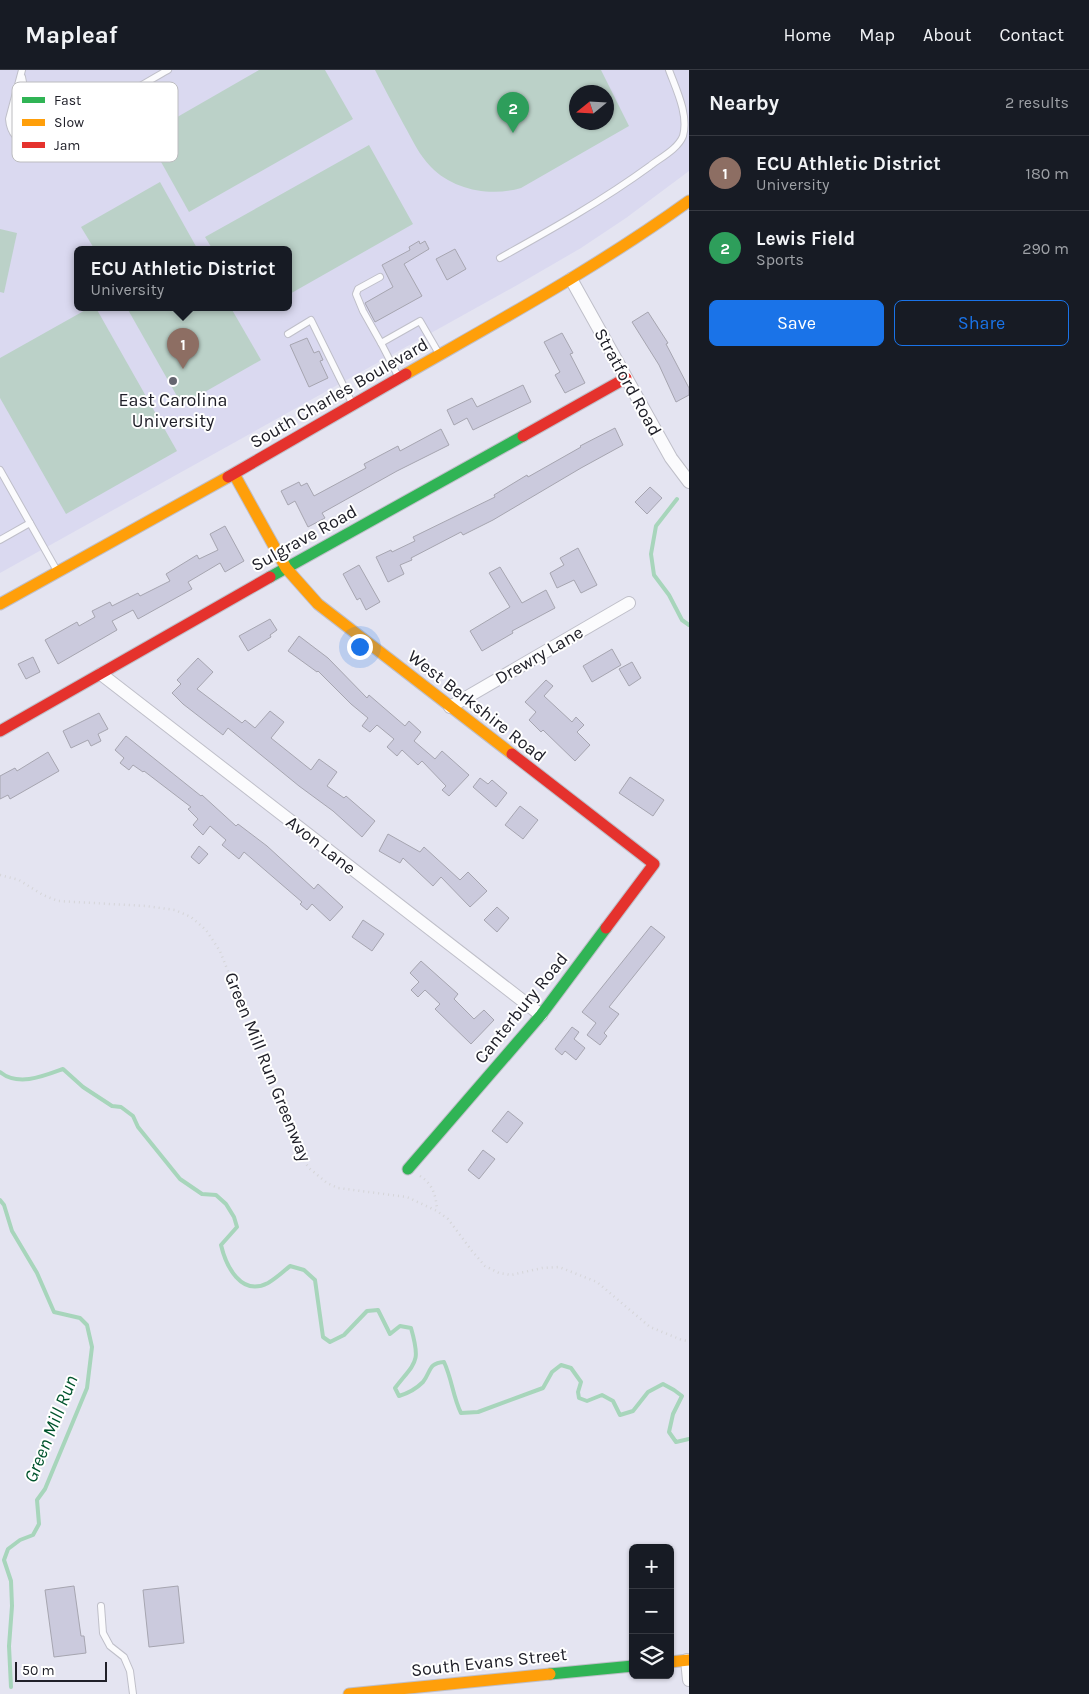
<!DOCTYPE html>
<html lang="en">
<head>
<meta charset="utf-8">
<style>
  :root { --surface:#171b24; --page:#242831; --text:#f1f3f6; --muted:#9ea1a6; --line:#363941; --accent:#1a73e8 }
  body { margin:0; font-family:Karla,sans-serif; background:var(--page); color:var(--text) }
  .controls { position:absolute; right:15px; bottom:15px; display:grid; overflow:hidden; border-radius:8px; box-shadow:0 1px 4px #0004 }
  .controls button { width:45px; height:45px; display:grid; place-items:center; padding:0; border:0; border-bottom:1px solid var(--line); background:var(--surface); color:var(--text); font:25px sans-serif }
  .compass { position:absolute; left:569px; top:15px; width:45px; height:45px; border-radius:50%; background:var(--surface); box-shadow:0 1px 4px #0004; rotate:252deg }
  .scale { position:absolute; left:15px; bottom:12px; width:92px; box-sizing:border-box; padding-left:5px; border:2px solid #202029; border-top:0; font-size:14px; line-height:18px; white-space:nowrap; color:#202029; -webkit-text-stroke:4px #fff; paint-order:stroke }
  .you { position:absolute; left:359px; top:576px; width:18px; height:18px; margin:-12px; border:4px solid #fff; border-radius:50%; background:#1a73e8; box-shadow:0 0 0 8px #1a73e833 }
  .badge { display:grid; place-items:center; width:32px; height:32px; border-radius:50%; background:var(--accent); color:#fff; font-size:16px; font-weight:700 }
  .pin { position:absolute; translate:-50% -41px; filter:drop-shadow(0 1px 2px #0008) }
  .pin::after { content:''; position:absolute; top:26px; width:18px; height:15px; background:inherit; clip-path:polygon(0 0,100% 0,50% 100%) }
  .popup { position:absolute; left:74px; top:176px; width:218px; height:65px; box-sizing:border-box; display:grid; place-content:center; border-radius:8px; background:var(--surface); filter:drop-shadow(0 1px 4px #0005); font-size:16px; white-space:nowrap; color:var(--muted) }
  .popup b { font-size:19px; color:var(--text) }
  .popup::after { content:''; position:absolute; left:50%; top:100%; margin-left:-10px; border:10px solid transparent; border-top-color:var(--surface) }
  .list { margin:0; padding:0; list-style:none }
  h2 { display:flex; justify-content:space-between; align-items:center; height:65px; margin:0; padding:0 20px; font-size:21px }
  h2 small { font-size:16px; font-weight:400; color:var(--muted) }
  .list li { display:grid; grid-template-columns:32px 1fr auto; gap:15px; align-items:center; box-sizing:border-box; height:75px; padding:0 20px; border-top:1px solid var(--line) }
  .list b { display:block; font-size:19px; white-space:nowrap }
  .list p { margin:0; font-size:16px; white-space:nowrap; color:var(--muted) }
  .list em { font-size:16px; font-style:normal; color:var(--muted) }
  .actions { display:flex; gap:10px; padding:15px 20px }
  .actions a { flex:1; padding:11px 0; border:1px solid var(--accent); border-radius:8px; text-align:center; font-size:18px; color:var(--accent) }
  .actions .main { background:var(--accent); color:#fff }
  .icon { flex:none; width:28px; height:28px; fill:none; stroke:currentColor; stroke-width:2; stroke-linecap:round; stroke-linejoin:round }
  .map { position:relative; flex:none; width:689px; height:1624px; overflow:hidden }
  header { display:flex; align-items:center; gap:30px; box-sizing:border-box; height:70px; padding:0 25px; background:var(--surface); border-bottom:1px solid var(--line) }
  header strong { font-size:24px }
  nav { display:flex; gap:28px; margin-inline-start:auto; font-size:18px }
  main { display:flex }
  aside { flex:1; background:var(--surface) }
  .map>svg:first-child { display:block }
</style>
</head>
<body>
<header>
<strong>Mapleaf</strong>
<nav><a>Home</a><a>Map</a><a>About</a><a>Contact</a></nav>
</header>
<main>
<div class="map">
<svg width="689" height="1624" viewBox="0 0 689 1624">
  <rect width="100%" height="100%" fill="#e4e4f1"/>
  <path fill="#dad9f0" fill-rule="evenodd" d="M0,0H689V101L626,148L581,178L519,214L0,503ZM576,22H606V52H576ZM78,180H288V238H78Z"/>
  <g fill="#bbd1c8" fill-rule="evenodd">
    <path d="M259,0H325L353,49L189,142L146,65Z"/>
    <path d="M375,0H601L629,56L521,118C491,127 453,120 431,97C419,85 412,69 404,55C394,36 384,18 375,0ZM576,22H606V52H576Z"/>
    <path d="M369,75L413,154L288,225V180H213L205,167Z"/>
    <path d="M160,112L198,180H95L81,157Z"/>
    <path d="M0,159L17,163L4,223L0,222Z"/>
    <path d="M89,238H96L177,381L66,444L0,328V288Z"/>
    <path d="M127,238H231L261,290L182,335Z"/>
  </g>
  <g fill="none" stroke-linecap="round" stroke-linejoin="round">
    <g stroke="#a7d5bb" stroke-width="4">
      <path d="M677,429L656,456L651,484L654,505L669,525L682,550L689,555"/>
      <path d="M0,1002C18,1017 44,1006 63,999L83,1017L112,1036L121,1037L133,1046L138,1057L180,1109L202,1124L216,1125L226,1134L234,1147L237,1157L221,1175C226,1196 241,1227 268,1213C275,1209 283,1202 290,1196L304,1200L315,1210L323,1267L330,1272L344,1265L367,1241L378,1240L390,1264L400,1256L411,1258C421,1293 416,1291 395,1318L399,1326C409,1323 416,1319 423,1312C431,1302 428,1293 444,1292C452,1309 453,1327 461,1343L478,1342L543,1318L552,1302L561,1295L571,1298L581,1312L578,1322L579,1328L587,1331L602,1325L613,1331L620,1345L633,1341L648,1322L663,1314L674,1320L682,1326L673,1344L669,1362L676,1372L689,1369"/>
      <path d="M0,1130L4,1135L12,1161L37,1203L54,1242L80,1248L87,1255L92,1277L87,1318L45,1419L37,1430L39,1454L33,1465L20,1470L8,1479L4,1490L11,1511L12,1536L9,1576L11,1617"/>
    </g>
  </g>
  <g fill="#cbcadd" stroke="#a6a5b0">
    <path d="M419,171L420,174L425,171L429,179L404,194L422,226L375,252L365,233L393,217L382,195L410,180L409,177Z"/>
    <path d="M455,179L466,199L447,210L436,189Z"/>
    <path d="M648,242L668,273L666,274L689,318V325L676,332L659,295L632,252Z"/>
    <path d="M562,263L573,283L570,284L585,313L565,323L555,305L560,302L544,272Z"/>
    <path d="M307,268L314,283L319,281L323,290L320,291L328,308L309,317L290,275Z"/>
    <path d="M523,315L531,332L473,360L467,348L454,355L447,340L472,328L477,337Z"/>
    <path d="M615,358L623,375L581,398L493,450L463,465L461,462L411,488L412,490L400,495L404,504L388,512L376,487L391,480L392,482L415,471L413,467L495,427L494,425L527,405L528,407L581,377L580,376Z"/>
    <path d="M441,359L449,375L397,401L322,443L325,448L308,457L295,431L288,435L281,421L299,412L301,416L307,413L314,426L366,398L364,394L398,376L400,381Z"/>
    <path d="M650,417L662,428L647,444L635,432Z"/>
    <path d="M225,456L244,491L225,502L220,493L188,512L192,519L138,549L133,540L112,551L117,560L58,594L45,570L77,552L79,556L95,547L92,541L110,532L112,536L138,523L140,526L170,511L166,504L197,485L199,489L218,480L210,464Z"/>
    <path d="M578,478L597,515L581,523L574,510L557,518L550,503L564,495L560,488Z"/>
    <path d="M359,495L380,532L366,540L360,528L357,530L343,504Z"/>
    <path d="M500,497L522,533L546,520L555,538L512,561L513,563L482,581L470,561L510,537L489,503Z"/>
    <path d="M270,549L277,560L270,565L271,567L248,581L239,566Z"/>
    <path d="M299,566L328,588L367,628L369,625L405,656L409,651L421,662L414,671L435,689L442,681L469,705L449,726L442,720L446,716L422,691L418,695L402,680L397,686L387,677L394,669L377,655L370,662L362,656L368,648L351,634L318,601L317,602L288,581Z"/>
    <path d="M612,579L621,595L592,612L583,596Z"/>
    <path d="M33,587L40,602L26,609L18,594Z"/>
    <path d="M198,588L213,602L197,619L242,653L245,650L255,658L270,641L284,652L271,668L311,700L319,689L337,702L327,716L344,728L346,726L375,751L362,767L333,741L299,716L228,658L223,665L183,634L172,623L181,614L177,610Z"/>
    <path d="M632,592L641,608L629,616L619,599Z"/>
    <path d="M546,610L553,616L544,626L572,652L576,647L584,655L577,662L590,675L575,691L543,660L541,662L529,650L536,642L525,632Z"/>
    <path d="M99,643L108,659L98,664L101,671L91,676L88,670L71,678L63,661Z"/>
    <path d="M126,666L201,726L202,725L236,756L238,754L267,776L314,819L318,814L343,837L330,851L312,834L307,840L300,834L302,832L244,782L239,789L222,775L226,770L210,756L203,765L193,755L198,749L188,739L191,737L144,701L143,702L133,695L129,700L120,693L124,688L115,680Z"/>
    <path d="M48,682L59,701L10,729L8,725L0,729V706L15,698L17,701Z"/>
    <path d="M630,707L664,730L653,746L619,723Z"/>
    <path d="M480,708L488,714L492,710L507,723L496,737L473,717Z"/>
    <path d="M520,736L538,750L523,769L505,755Z"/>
    <path d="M388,764L420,782L424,777L460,810L468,802L487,821L470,837L441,807L433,816L403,788L400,793L379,781Z"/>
    <path d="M199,776L208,784L199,794L191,787Z"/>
    <path d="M497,837L509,848L497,862L484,850Z"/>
    <path d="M363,850L384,864L372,881L352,867Z"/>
    <path d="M651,856L665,867L609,937L619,944L604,963L607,966L600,975L587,965L596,953L582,942Z"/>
    <path d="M421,891L458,924L454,929L474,949L484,940L494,950L471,974L435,939L440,934L425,920L418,927L411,920L419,912L410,903Z"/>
    <path d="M572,957L579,962L574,969L585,978L576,990L565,981L562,985L555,979Z"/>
    <path d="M508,1041L523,1053L507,1073L492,1061Z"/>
    <path d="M483,1080L495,1089L479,1109L468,1100Z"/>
    <path d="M74,1516L81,1566H84L86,1583L54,1587L45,1520Z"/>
    <path d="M178,1516L184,1573L149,1577L143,1520Z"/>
  </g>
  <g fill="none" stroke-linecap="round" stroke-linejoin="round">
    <defs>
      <g id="lane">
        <path d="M22,0L9,49C10,62 18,74 33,74C51,74 78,53 94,43C119,29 143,14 168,0"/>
        <path d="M22,7C27,43 60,46 90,44"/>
        <path d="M500,188C552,159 602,131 650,96C660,88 678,79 683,66C689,45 676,19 669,0"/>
        <path d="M380,207L358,219L356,224L363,241L381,273"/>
        <path d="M288,264L311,250L351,331"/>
        <path d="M398,306L381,273L420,251L438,282"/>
        <path d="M0,400L30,453"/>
        <path d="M0,470L30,453L56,499"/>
        <path d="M101,1536L103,1563L110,1576L124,1587L130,1601L133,1624"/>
      </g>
      <g id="street">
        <path d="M571,209L671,388L689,412"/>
        <path d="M101,604L541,945"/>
        <path d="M450,637L629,533"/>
        <path d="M687,1590L689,1610"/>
      </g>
      <g id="fast">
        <path d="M270,507L523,366"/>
        <path d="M408,1099L541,945L606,858"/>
        <path d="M550,1604L633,1596"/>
      </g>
      <g id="slow">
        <path d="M406,304C502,249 599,196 689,131"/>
        <path d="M234,404L286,498L318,534L512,684"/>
        <path d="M0,534L228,407"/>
        <path d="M670,1592L689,1590"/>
        <path d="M349,1624L550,1604"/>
      </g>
      <g id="jam">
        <path d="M523,366L626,308"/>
        <path d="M228,407L406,304"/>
        <path d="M0,661L270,507"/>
        <path d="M512,684L654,794L606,858"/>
      </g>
    </defs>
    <use href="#lane" stroke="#bfbfc9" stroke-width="8"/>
    <use href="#street" stroke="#bfbfc9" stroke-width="14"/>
    <use href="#fast" stroke="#bfbfc9" stroke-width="13"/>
    <use href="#slow" stroke="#bfbfc9" stroke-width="13"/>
    <use href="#jam" stroke="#bfbfc9" stroke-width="13"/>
    <g stroke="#d5d5d8" stroke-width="2.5" stroke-dasharray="1 4" stroke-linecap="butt">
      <path d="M0,805L19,810L43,825L58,831L146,836L175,840L191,847L206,860L220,881L300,1085L309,1098L327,1113L338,1118L407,1127L437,1141L448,1149L472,1181L485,1196L499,1203L511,1205L542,1198L559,1197L597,1212L650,1257L682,1270L689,1271"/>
      <path d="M420,1106C433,1114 436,1126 437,1140"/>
    </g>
    <use href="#lane" stroke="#fbfbfd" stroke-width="6"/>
    <use href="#street" stroke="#fbfbfd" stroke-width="12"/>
    <use href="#fast" stroke="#30b455" stroke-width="11"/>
    <use href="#slow" stroke="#ff9f0a" stroke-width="11"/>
    <use href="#jam" stroke="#e5322d" stroke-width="11"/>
  </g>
  <circle fill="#65656f" stroke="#fff" stroke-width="2" cx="173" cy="311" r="5"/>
  <g text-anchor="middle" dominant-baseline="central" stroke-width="4" stroke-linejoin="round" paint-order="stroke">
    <g font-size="18" fill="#202029" stroke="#fff">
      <text transform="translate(628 312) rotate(61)">Stratford Road</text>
      <text transform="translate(339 323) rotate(-30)">South Charles Boulevard</text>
      <text transform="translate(304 468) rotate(-29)">Sulgrave Road</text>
      <text transform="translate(539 585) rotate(-30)">Drewry Lane</text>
      <text transform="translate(477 636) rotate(38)">West Berkshire Road</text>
      <text transform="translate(321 775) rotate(38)">Avon Lane</text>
      <text transform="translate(521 938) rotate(-51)">Canterbury Road</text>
      <text transform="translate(268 997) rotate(68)">Green Mill Run Greenway</text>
      <text transform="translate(489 1592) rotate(-6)">South Evans Street</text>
    </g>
    <g font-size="18" fill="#202029" stroke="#fff">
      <text x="173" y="330">East Carolina<tspan x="173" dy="21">University</tspan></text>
    </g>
    <g font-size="19" font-style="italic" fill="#00542d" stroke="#fff">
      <text transform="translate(51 1359) rotate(-68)">Green Mill Run</text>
    </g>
  </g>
  <rect x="12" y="12" width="166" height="80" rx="8" fill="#fff" stroke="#bcbcbf" stroke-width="1"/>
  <rect x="22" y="27" width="23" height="6" fill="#30b455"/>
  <rect x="22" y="49" width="23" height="7" fill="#ff9f0a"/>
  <rect x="22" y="72" width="23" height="6" fill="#e5322d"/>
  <g font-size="14" fill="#202029">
    <text x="54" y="35">Fast</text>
    <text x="54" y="57">Slow</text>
    <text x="54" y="80">Jam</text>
  </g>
</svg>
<div class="controls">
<button>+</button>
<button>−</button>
<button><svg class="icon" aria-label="layers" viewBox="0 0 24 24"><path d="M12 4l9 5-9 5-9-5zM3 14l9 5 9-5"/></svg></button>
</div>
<svg class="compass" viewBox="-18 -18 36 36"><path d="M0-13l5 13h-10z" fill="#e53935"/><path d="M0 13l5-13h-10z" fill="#9ea1a6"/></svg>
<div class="scale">50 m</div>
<div class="you"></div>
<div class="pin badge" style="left:183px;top:299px;background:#8d6e63">1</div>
<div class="popup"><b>ECU Athletic District</b>University</div>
<div class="pin badge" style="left:513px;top:63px;background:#2e9e5b">2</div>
</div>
<aside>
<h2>Nearby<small>2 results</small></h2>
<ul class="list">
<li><span class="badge" style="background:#8d6e63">1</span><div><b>ECU Athletic District</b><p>University</p></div><em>180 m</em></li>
<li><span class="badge" style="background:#2e9e5b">2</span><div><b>Lewis Field</b><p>Sports</p></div><em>290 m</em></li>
</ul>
<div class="actions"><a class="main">Save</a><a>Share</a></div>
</aside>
</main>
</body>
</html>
